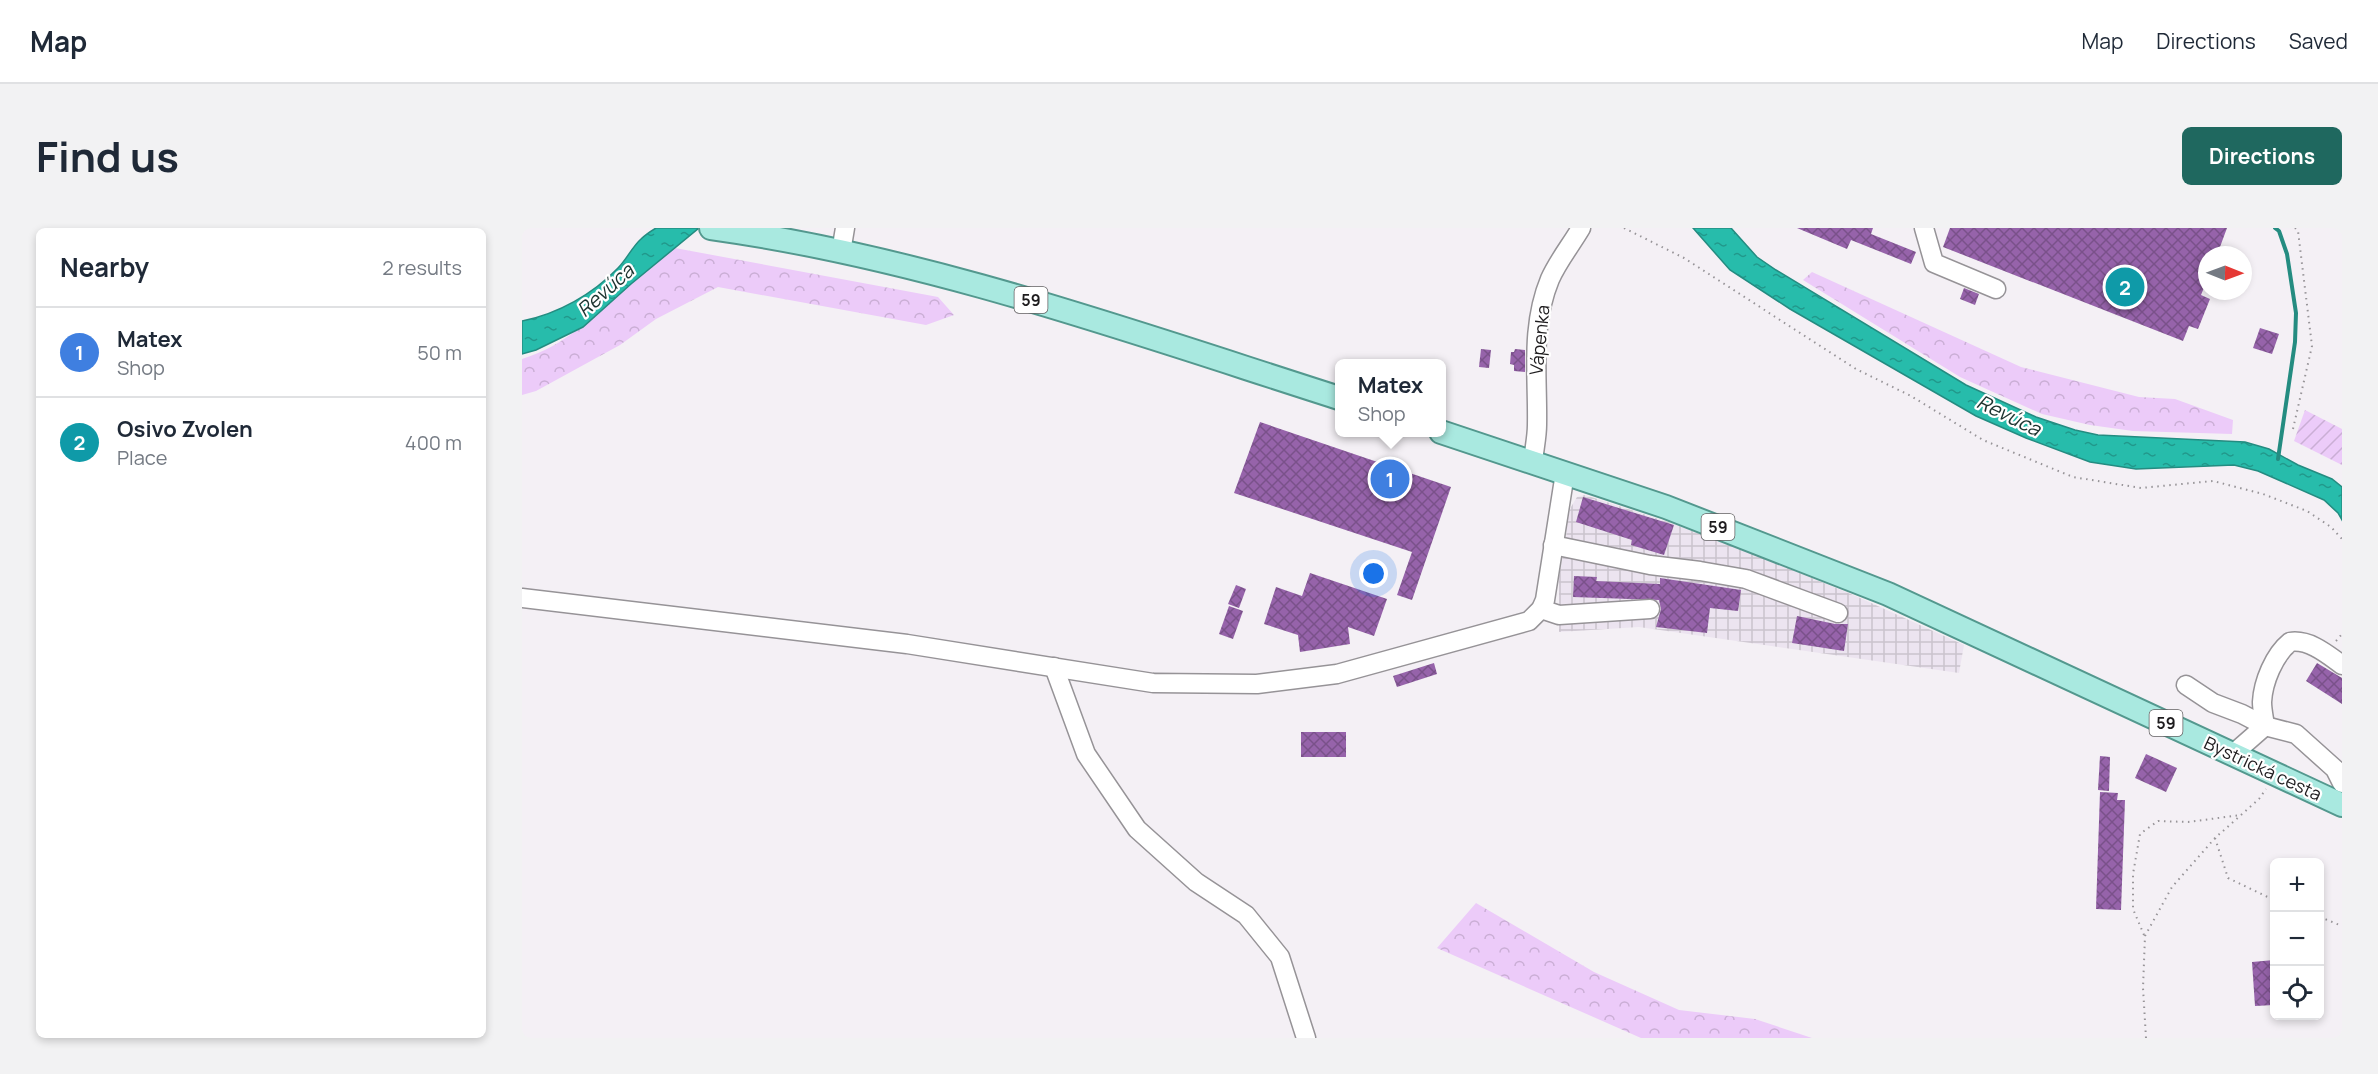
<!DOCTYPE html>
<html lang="en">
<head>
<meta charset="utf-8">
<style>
  :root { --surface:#fff; --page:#f2f2f3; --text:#1f2937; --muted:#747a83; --line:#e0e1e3; --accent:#1f685f }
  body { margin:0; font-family:Manrope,sans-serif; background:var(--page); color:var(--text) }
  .controls { position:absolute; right:18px; bottom:18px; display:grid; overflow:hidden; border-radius:9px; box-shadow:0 3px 9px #0003 }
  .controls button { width:54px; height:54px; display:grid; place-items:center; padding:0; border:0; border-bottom:2px solid var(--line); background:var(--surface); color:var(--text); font:30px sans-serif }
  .compass { position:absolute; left:1676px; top:18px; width:54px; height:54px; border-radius:50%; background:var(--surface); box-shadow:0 3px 9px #0003; rotate:91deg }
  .you { position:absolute; left:852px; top:346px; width:21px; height:21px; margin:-15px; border:4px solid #fff; border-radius:50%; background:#1a73e8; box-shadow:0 0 0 9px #1a73e833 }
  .badge { display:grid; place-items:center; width:39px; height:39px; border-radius:50%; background:var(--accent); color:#fff; font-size:20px; font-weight:700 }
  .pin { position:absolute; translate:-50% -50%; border:3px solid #fff; box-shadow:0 2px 6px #0006 }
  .popup { position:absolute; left:813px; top:131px; width:111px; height:78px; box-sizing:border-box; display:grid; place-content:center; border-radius:9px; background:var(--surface); filter:drop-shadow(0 2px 4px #0005); font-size:20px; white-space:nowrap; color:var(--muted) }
  .popup b { font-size:22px; color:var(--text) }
  .popup::after { content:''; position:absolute; left:50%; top:100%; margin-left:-12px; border:12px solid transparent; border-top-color:var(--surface) }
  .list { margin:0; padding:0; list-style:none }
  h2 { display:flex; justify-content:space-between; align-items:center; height:78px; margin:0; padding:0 24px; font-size:26px }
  h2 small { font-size:20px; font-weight:400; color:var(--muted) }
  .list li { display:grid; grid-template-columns:39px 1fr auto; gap:18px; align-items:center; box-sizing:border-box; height:90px; padding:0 24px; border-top:2px solid var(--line) }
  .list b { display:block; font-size:22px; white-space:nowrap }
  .list p { margin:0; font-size:20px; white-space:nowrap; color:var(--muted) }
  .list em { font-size:20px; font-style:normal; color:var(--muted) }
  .icon { flex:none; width:33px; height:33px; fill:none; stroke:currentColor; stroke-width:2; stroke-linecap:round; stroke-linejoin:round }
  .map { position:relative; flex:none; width:1820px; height:810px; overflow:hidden; border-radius:9px }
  header { display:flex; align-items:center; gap:36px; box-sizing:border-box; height:84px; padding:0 30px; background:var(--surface); border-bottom:2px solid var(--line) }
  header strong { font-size:28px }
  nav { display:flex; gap:33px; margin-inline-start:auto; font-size:21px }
  .intro { display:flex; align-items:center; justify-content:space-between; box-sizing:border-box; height:144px; padding:0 36px }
  h1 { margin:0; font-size:42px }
  .button { padding:15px 27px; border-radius:9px; background:var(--accent); color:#fff; font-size:21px; font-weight:700 }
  main { display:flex; gap:36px; padding:0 36px }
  aside { flex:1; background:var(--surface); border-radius:9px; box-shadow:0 3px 9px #0003 }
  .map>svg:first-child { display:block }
</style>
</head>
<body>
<header>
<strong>Map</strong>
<nav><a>Map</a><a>Directions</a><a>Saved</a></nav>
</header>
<div class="intro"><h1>Find us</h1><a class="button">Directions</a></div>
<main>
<aside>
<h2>Nearby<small>2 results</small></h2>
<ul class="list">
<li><span class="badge" style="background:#3f7fe0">1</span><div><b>Matex</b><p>Shop</p></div><em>50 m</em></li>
<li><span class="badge" style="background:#0f9aa8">2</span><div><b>Osivo Zvolen</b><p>Place</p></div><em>400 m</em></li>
</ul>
</aside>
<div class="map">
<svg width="1820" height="810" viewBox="0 0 1820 810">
  <defs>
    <pattern id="industrial-grid" width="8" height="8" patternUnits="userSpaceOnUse" patternTransform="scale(1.5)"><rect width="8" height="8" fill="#ece4f0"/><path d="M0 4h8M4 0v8" fill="none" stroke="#cac3cd"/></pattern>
    <pattern id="forest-crowns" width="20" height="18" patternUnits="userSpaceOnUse" patternTransform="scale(1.5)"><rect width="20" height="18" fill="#eccbf9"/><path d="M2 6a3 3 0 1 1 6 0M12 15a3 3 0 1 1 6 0" fill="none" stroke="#caaed5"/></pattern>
    <pattern id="garden-furrows" width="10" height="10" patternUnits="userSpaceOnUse" patternTransform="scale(1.5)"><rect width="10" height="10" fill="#eccbf9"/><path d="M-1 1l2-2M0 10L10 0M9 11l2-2" fill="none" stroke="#caaed5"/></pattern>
    <pattern id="water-ripples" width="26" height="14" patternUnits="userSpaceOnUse" patternTransform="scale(1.5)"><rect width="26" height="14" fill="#27bcab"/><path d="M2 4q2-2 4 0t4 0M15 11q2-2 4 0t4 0" fill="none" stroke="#21988b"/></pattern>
    <pattern id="building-cross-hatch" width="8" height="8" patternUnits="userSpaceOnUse" patternTransform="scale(1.5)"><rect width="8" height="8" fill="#9663aa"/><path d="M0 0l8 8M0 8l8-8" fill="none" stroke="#7a518a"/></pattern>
  </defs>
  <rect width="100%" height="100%" fill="#f4f0f5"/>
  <path fill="url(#industrial-grid)" d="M1063,267L1152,296L1238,329L1336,369L1442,417L1437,445L1117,399L1037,404V348L1043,319L1046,290L1049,279L1055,269Z"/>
  <g fill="url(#forest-crowns)">
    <path d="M153,20L416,69L432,87L404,97L196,59L134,91L98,117L14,163L0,167V131C43,118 74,87 106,58C121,44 138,32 153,20Z"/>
    <path d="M1290,44L1499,139L1617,169L1653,171L1711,192L1710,206L1611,203L1568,197L1520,186L1438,149L1281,52Z"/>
    <path d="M954,675L1072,744L1157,782L1233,791L1290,810H1119L915,720Z"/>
  </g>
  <path fill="url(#garden-furrows)" d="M1783,182L1820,201V237L1772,213Z"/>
  <g fill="url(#water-ripples)" stroke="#248c81" stroke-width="1.5">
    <path d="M134,0H177L109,56L61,99L14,122L0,126V93C36,86 71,66 96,40C105,31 110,19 119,11C123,7 129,3 134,0Z"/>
    <path d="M1171,0H1209L1235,29L1254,42L1444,157L1514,189L1553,202L1576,207L1723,214L1747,221L1776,237L1810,251L1820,259V292L1816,285L1802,272L1736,243L1712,237L1614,241L1568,234L1504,210L1454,188L1268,81L1208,42Z"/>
  </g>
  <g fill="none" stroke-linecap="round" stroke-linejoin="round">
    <path stroke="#248c81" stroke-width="4" d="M1753,0L1757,3L1765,26L1774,85L1773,114L1756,231"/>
  </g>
  <g fill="url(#building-cross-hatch)">
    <path d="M1275,0H1351L1349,6L1394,24L1389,36L1329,12L1325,21Z"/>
    <path d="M1428,0H1705L1695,27H1685V52L1679,67L1688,71L1676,101L1667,98L1661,113L1421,19Z"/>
    <path d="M1442,60L1457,66L1453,77L1438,71Z"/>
    <path d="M1738,100L1757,106L1750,126L1731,120Z"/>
    <path d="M959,121L969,122L967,140L957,139Z"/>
    <path d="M993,121L1003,122V144L992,143V137L988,136L989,124H992Z"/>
    <path d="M738,194L929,259L890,372L875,367L890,324L712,265Z"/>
    <path d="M1061,269L1152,297L1142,327L1109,317L1110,312L1054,294Z"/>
    <path d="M788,345L865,371L852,408L826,399L828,416L778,424L776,407L742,396L754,359L780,368Z"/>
    <path d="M1052,348L1075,349L1074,353L1138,356V350L1219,362L1216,383L1188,380L1185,405L1134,399L1139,381L1137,372L1051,369Z"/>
    <path d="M714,357L724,361L717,380L706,376Z"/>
    <path d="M707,378L721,383L711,411L697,406Z"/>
    <path d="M1275,388L1313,396H1326L1322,423L1270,415Z"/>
    <path d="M912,435L915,446L875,459L871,448Z"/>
    <path d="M1795,435L1820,450V476L1784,453Z"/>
    <rect x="779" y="504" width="45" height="25"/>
    <path d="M1624,526L1655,540L1644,564L1613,550Z"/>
    <path d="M1578,528L1588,529L1587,563L1576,562Z"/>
    <path d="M1578,564L1596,565L1595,572H1603L1599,682L1574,681Z"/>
    <path d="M1752,732V777L1733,778L1730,734Z"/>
  </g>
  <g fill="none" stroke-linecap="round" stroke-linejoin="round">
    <defs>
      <g id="minor">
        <path d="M1402,0L1412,35L1474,61"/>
        <path d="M319,24L323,0"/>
        <path d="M1011,234C1012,222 1015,209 1015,197C1016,148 1008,99 1028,51C1036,33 1049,17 1059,0"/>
        <path d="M1031,317L1128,337L1178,343L1224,351L1316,385"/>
        <path d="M0,370L385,416L631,455L735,456L815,446L1007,393L1019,381L1023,372L1043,245"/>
        <path d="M1019,381L1037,387L1128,381"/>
        <path d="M532,439L564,526L615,601L674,654L724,687L758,729L784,810"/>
        <path d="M1664,457L1691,475L1720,486L1743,498L1774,506L1813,541L1820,555"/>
        <path d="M1743,498C1742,490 1740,482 1740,474C1741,454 1752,427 1768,414C1787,411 1805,426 1820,437"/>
        <path d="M1711,526L1743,498"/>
      </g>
      <g id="major">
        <path d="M189,0C404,30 610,104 817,170"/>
        <path d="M919,204L1144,279L1366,366L1820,577"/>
      </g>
    </defs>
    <use href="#minor" stroke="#969397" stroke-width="21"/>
    <use href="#major" stroke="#53988e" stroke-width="26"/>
    <g stroke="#979498" stroke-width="2" stroke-dasharray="1.5 4.5" stroke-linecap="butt">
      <path d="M1102,0L1162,30L1334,141L1389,168L1461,212L1551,249L1619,260L1691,253L1741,266L1785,283L1809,299L1820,311"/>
      <path d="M1771,201L1790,118L1776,3L1773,0"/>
      <path d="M1814,413L1820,406"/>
      <path d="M1693,610L1706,650L1752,672"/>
      <path d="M1798,689L1820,698"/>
      <path d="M1622,707L1611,681V646L1618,606L1636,593L1666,594L1719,587"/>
      <path d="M1624,810L1621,760L1623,708L1650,659L1693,610L1737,571L1744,561"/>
    </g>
    <use href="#minor" stroke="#fff" stroke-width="18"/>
    <use href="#major" stroke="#a9e9e0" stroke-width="22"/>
  </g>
  <g text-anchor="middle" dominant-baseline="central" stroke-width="4.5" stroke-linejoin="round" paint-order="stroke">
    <g fill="#fff" stroke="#626062" stroke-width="1.5">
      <rect x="492.5" y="59" width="33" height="26" rx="4.5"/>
      <rect x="1179.5" y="286" width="33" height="26" rx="4.5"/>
      <rect x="1627.5" y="482" width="33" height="26" rx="4.5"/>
    </g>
    <g font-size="16" font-weight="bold" fill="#1e1c1e">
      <text x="509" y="72">59</text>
      <text x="1196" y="299">59</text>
      <text x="1644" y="495">59</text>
    </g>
    <g font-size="18" fill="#1e1c1e" stroke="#fff">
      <text transform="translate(1017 112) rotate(-84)">Vápenka</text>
      <text transform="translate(1741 540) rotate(25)">Bystrická cesta</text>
    </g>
    <g font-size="20" font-style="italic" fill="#1c332f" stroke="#fff">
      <text transform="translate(83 62) rotate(-42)">Revúca</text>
      <text transform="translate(1487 187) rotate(26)">Revúca</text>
    </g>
  </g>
</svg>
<div class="controls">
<button>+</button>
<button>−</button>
<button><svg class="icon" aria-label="locate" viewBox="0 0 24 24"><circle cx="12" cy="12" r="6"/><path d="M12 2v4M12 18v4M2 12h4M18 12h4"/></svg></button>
</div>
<svg class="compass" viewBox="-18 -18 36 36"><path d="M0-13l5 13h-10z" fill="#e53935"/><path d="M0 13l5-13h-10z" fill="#747a83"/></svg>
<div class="you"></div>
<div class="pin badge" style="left:868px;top:251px;background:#3f7fe0">1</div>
<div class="popup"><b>Matex</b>Shop</div>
<div class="pin badge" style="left:1603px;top:59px;background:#0f9aa8">2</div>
</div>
</main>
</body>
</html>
